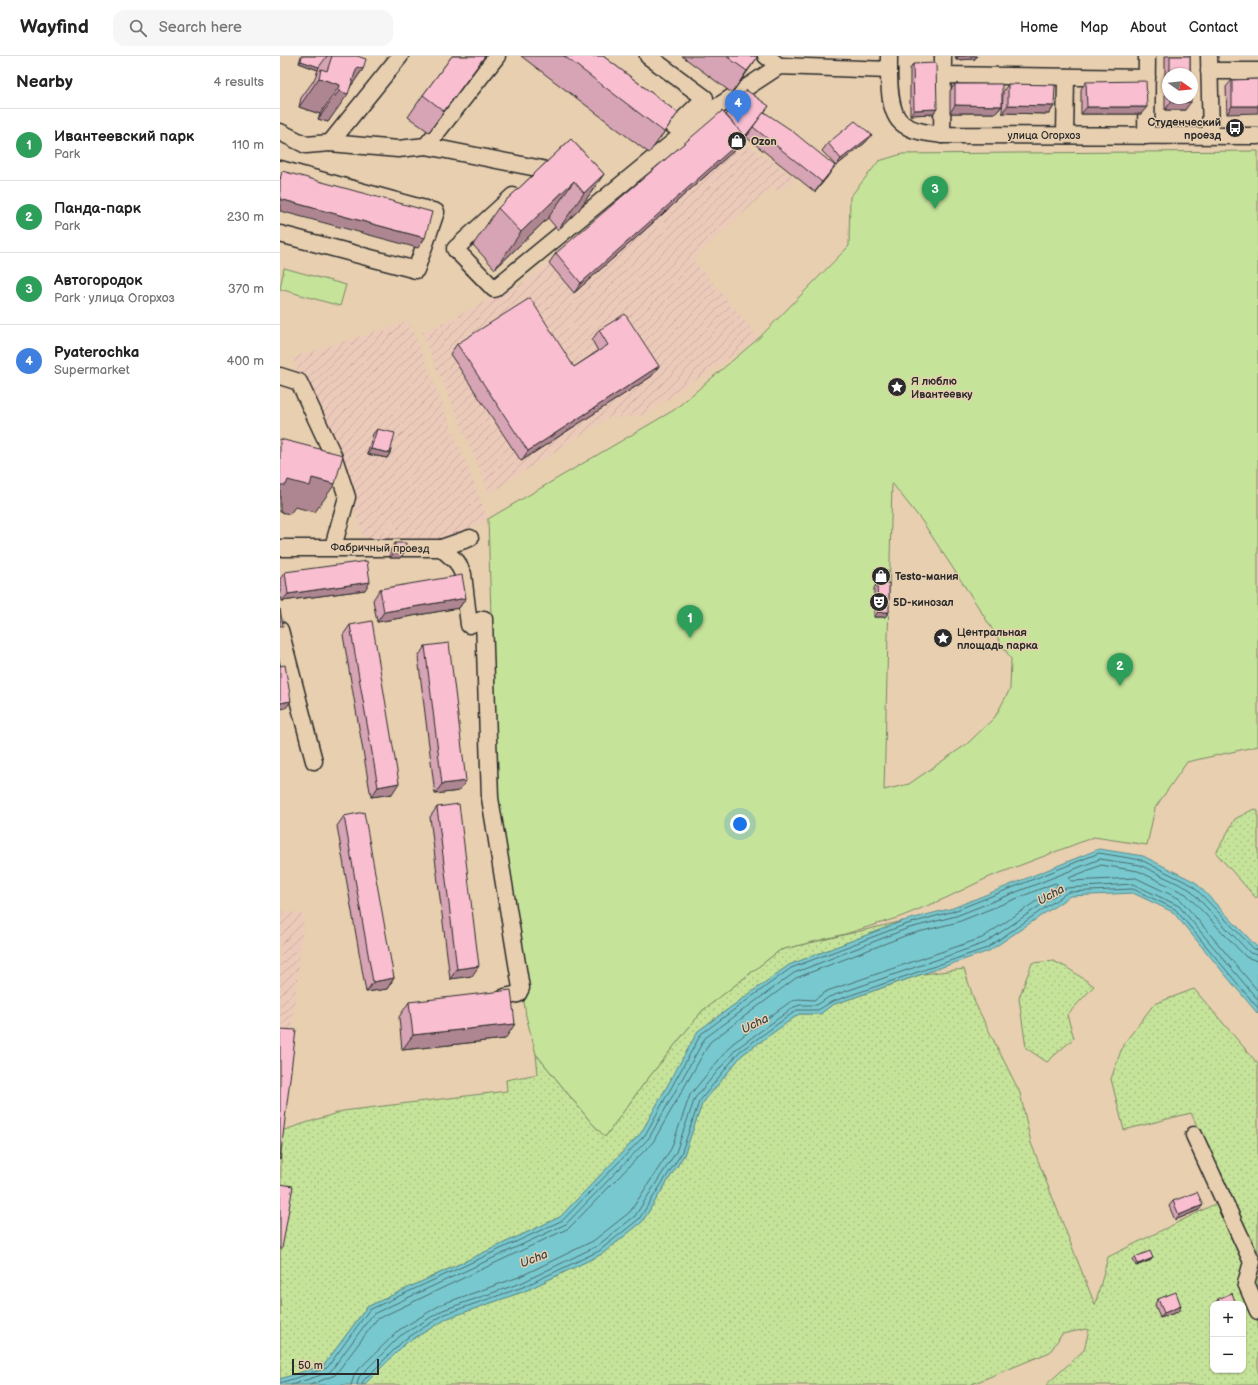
<!DOCTYPE html>
<html lang="en">
<head>
<meta charset="utf-8">
<style>
  :root { --surface:#fff; --page:#f6f6f6; --text:#222; --muted:#767676; --line:#e0e0e0; --accent:#2b2b2b }
  body { margin:0; font-family:"Balsamiq Sans",sans-serif; background:var(--page); color:var(--text) }
  .controls { position:absolute; right:12px; bottom:12px; display:grid; overflow:hidden; border-radius:8px; box-shadow:0 1px 3px #0004 }
  .controls button { width:36px; height:36px; display:grid; place-items:center; padding:0; border:0; border-bottom:1px solid var(--line); background:var(--surface); color:var(--text); font:20px sans-serif }
  .compass { position:absolute; left:882px; top:12px; width:36px; height:36px; border-radius:50%; background:var(--surface); box-shadow:0 1px 3px #0004; rotate:105deg }
  .scale { position:absolute; left:12px; bottom:10px; width:87px; box-sizing:border-box; padding-left:4px; border:2px solid #2b2b2b; border-top:0; font-size:11px; line-height:14px; white-space:nowrap; color:#2b2b2b; -webkit-text-stroke:3px #e7cfb0; paint-order:stroke }
  .you { position:absolute; left:460px; top:768px; width:14px; height:14px; margin:-10px; border:3px solid #fff; border-radius:50%; background:#1a73e8; box-shadow:0 0 0 6px #1a73e833 }
  .badge { display:grid; place-items:center; width:26px; height:26px; border-radius:50%; background:var(--accent); color:#fff; font-size:13px; font-weight:700 }
  .pin { position:absolute; translate:-50% -33px; filter:drop-shadow(0 1px 2px #0008) }
  .pin::after { content:''; position:absolute; top:21px; width:14px; height:12px; background:inherit; clip-path:polygon(0 0,100% 0,50% 100%) }
  .list { margin:0; padding:0; list-style:none }
  h2 { display:flex; justify-content:space-between; align-items:center; height:52px; margin:0; padding:0 16px; font-size:17px }
  h2 small { font-size:13px; font-weight:400; color:var(--muted) }
  .list li { display:grid; grid-template-columns:26px 1fr auto; gap:12px; align-items:center; box-sizing:border-box; height:72px; padding:0 16px; border-top:1px solid var(--line) }
  .list b { display:block; font-size:15px; white-space:nowrap }
  .list p { margin:0; font-size:13px; white-space:nowrap; color:var(--muted) }
  .list em { font-size:13px; font-style:normal; color:var(--muted) }
  .icon { flex:none; width:22px; height:22px; fill:none; stroke:currentColor; stroke-width:2; stroke-linecap:round; stroke-linejoin:round }
  .map { position:relative; flex:none; width:978px; height:1329px; overflow:hidden }
  header { display:flex; align-items:center; gap:24px; box-sizing:border-box; height:56px; padding:0 20px; background:var(--surface); border-bottom:1px solid var(--line) }
  header strong { font-size:19px }
  nav { display:flex; gap:22px; margin-inline-start:auto; font-size:14px }
  .search { width:280px; height:36px; background:var(--page); display:flex; align-items:center; gap:10px; box-sizing:border-box; padding:0 14px; border-radius:12px; color:var(--muted); font-size:15px }
  main { display:flex }
  aside { flex:1; background:var(--surface) }
  .map>svg:first-child { display:block }
</style>
</head>
<body>
<header>
<strong>Wayfind</strong>
<div class="search"><svg class="icon" aria-label="search" viewBox="0 0 24 24"><circle cx="10" cy="10" r="6"/><path d="M15 15l6 6"/></svg>Search here</div>
<nav><a>Home</a><a>Map</a><a>About</a><a>Contact</a></nav>
</header>
<main>
<aside>
<h2>Nearby<small>4 results</small></h2>
<ul class="list">
<li><span class="badge" style="background:#2e9e5b">1</span><div><b>Ивантеевский парк</b><p>Park</p></div><em>110 m</em></li>
<li><span class="badge" style="background:#2e9e5b">2</span><div><b>Панда-парк</b><p>Park</p></div><em>230 m</em></li>
<li><span class="badge" style="background:#2e9e5b">3</span><div><b>Автогородок</b><p>Park · улица Огорхоз</p></div><em>370 m</em></li>
<li><span class="badge" style="background:#3f7fe0">4</span><div><b>Pyaterochka</b><p>Supermarket</p></div><em>400 m</em></li>
</ul>
</aside>
<div class="map">
<svg width="978" height="1329" viewBox="0 0 978 1329">
  <defs>
    <pattern id="industrial-furrows" width="10" height="10" patternUnits="userSpaceOnUse"><rect width="10" height="10" fill="#eccaba"/><path d="M-1 1l2-2M0 10L10 0M9 11l2-2" fill="none" stroke="#cbaea0"/></pattern>
    <pattern id="grass-dots" width="8" height="8" patternUnits="userSpaceOnUse"><rect width="8" height="8" fill="#c6e39a"/><path d="M2 2h.1M6 6h.1" fill="none" stroke="#aac385" stroke-width="1.8" stroke-linecap="round"/></pattern>
  </defs>
  <rect width="100%" height="100%" fill="#e7cfb0"/>
  <filter id="ink" filterUnits="userSpaceOnUse"><feTurbulence type="fractalNoise" baseFrequency=".025" numOctaves="2"/><feDisplacementMap in="SourceGraphic" scale="8" xChannelSelector="R" yChannelSelector="G"/><feConvolveMatrix kernelMatrix="1 2 1 2 8 2 1 2 1" color-interpolation-filters="sRGB"/></filter>
  <g filter="url(#ink)">
    <g fill="url(#industrial-furrows)">
      <path d="M439,68L460,95L468,89L515,122L510,128L497,135L493,130L412,203L479,282L363,359L328,362L210,437L142,277L243,227Z"/>
      <path d="M129,265L208,463L161,485L84,483L56,394L12,302Z"/>
      <path d="M0,854L24,859L0,1085Z"/>
    </g>
    <g fill="url(#grass-dots)" stroke="#788762" fill-rule="evenodd">
      <path d="M974,753L978,755V840L976,842L936,797L955,763Z"/>
      <path d="M623,865L509,909L418,975L361,1077L280,1161L87,1251L44,1309L0,1323L1,1075L63,1055L227,1035L226,1024L258,1018L256,998L310,1065L325,1081L362,1030L422,955L500,894Z"/>
      <path d="M773,905L786,911L814,930L787,959L794,982L767,1006L746,992L739,942L752,907Z"/>
      <path d="M684,913L695,947L740,1037L751,1087L815,1249L828,1201L951,1140L911,1057L844,1074L831,1023L843,989L874,948L914,933L978,1008V1329H766L804,1294L809,1274L806,1273L782,1278L770,1296L690,1329H84L126,1287L168,1262L245,1235L322,1198L362,1166L404,1099L422,1048L462,999L519,958H540L552,949L643,918ZM933,1248H963V1314H933Z"/>
    </g>
    <g fill="#c6e39a" stroke="#788762" fill-rule="evenodd">
      <path d="M978,95V690L907,706L875,752L867,789L814,781L707,822L666,842L620,861L565,878L500,894L422,955L362,1030L325,1081L310,1065L256,998L246,960L217,749L208,463L394,354L479,282L569,190L570,141L599,105L622,98ZM612,427L642,465L697,549L731,603L730,633L715,661L687,688L629,728L604,734Z"/>
      <path d="M4,212L66,229L60,250L0,233Z"/>
    </g>
    <path fill="#78c9cf" stroke="#598a8d" d="M819,793L863,800L915,826L978,892V958L893,856L853,837L790,840L709,895L552,949L540,958H519L462,999L422,1048L404,1099L362,1166L322,1198L245,1235L168,1262L126,1287L84,1329H0V1323L44,1309L87,1251L280,1161L361,1077L418,975L509,909L623,865L673,852Z"/>
    <g fill="none" stroke-linecap="round" stroke-linejoin="round">
      <g stroke="#4a6a6d" stroke-width="1">
        <path d="M978,905L966,901L906,838L858,815L821,809L789,822L791,825L856,822L900,843L978,935"/>
        <path d="M0,1327L47,1312L89,1254L283,1164L365,1079L421,978L511,912L624,869L674,855L819,797L861,804L912,829L974,893L978,894"/>
        <path d="M11,1329L50,1316L93,1258L286,1168L369,1082L425,982L514,917L626,873L676,860L820,803L860,809L909,833L970,897L978,899"/>
        <path d="M30,1329L55,1319L97,1263L289,1172L373,1086L430,986L516,922L627,879L678,866L775,827L777,828V831L702,882L547,935L534,944L518,943L510,946L452,988L410,1039L391,1093L350,1156L313,1185L239,1221L162,1248L119,1274L75,1317L71,1329"/>
        <path d="M77,1329L79,1321L120,1280L163,1254L241,1227L317,1190L355,1160L396,1096L415,1042L456,993L514,951L520,949H537L549,941L705,887L786,832L853,828L899,850L978,944"/>
        <path d="M82,1329L83,1325L124,1284L165,1258L243,1231L319,1195L359,1163L401,1098L419,1046L459,996L517,954H538L551,946L707,892L788,836L853,833L895,853L978,952"/>
      </g>
      <defs>
        <g id="minor">
          <path d="M368,0L425,42L395,71L373,54"/>
          <path d="M486,0L499,10"/>
          <path d="M609,0C609,18 607,57 623,68C634,76 649,77 662,79L978,80"/>
          <path d="M929,0L931,79"/>
          <path d="M929,15H978"/>
          <path d="M663,19L867,22"/>
          <path d="M0,76L26,89L50,87L118,93L146,90L217,0"/>
          <path d="M662,79L663,0"/>
          <path d="M785,79L786,21"/>
          <path d="M866,80L867,0"/>
          <path d="M50,87L120,0"/>
          <path d="M146,90L262,113L279,122"/>
          <path d="M0,113L156,156L136,214L0,178"/>
          <path d="M233,140L175,193L214,233L431,55L499,10L609,14"/>
          <path d="M0,320L19,326L53,399L67,441L53,491"/>
          <path d="M0,492H161L177,506L183,518L189,569L204,563L210,742L241,932L238,938L225,941"/>
          <path d="M161,492L190,482"/>
          <path d="M0,574L34,705"/>
          <path d="M914,1079L972,1206L966,1227L978,1255"/>
        </g>
      </defs>
      <use href="#minor" stroke="#2b2b2b" stroke-width="19"/>
      <use href="#minor" stroke="#e7cfb0" stroke-width="16"/>
    </g>
    <g fill="#d6a4b4" stroke="#2b2b2b">
      <path d="M21,0H77L83,13L71,30L48,66L38,63L40,58L19,51L21,42L34,24L38,14L19,7Z"/>
      <path d="M172,0H206L149,76L128,61L143,39Z"/>
      <path d="M241,0H323L398,57L383,78L369,97Z"/>
      <path d="M402,0H475L477,2L452,37Z"/>
      <path d="M675,0H697L695,3L676,4Z"/>
      <path d="M885,0H910V18H888V42H911L905,54H885Z"/>
      <path d="M633,8L653,58L630,59V13Z"/>
      <path d="M978,23L947,58L946,31L952,24Z"/>
      <path d="M806,26L861,58H801V33Z"/>
      <path d="M675,28L722,50L716,57H670V35Z"/>
      <path d="M728,28L774,50L769,58L722,57L723,36Z"/>
      <path d="M485,56L548,120L535,136L466,81L470,76L458,91L294,237L269,207L276,197L446,59Z"/>
      <path d="M291,83L324,118L298,155L278,174L268,162L215,213L193,189L218,152Z"/>
      <path d="M586,86L556,110L542,95L548,87Z"/>
      <path d="M319,274L372,320L241,405L170,298L177,288L294,311L318,295L312,284Z"/>
      <path d="M97,373L110,397L107,402L87,398L93,378Z"/>
      <path d="M115,487L126,494L120,502H110V495Z"/>
      <path d="M599,515L607,521L605,523H596L597,517Z"/>
      <path d="M5,516L85,534L2,545L0,529V523Z"/>
      <path d="M597,527L609,556L605,561H594V532Z"/>
      <path d="M100,533L186,542L179,552L97,566L93,544Z"/>
      <path d="M70,569L112,738L91,741L63,579Z"/>
      <path d="M145,590L179,735L155,738L138,601Z"/>
      <path d="M157,751L192,920L170,923L150,761Z"/>
      <path d="M64,760L114,922L107,933L86,936L57,770Z"/>
      <path d="M129,946L225,983L122,994L119,961Z"/>
      <path d="M893,1145L919,1154L895,1164L889,1150Z"/>
      <path d="M855,1201L873,1202L871,1204L856,1210L853,1204Z"/>
      <path d="M878,1243L901,1250L898,1256L880,1262L875,1248Z"/>
      <path d="M938,1243L956,1248H934Z"/>
    </g>
    <g fill="#ae8692" stroke="#2b2b2b">
      <path d="M205,0H206L149,76L164,55Z"/>
      <path d="M678,0H697L695,3L676,4Z"/>
      <path d="M477,2L452,37L467,15Z"/>
      <path d="M21,5L39,11L38,14L19,7Z"/>
      <path d="M77,11L83,13L66,37L68,38L48,66L38,63Z"/>
      <path d="M39,22L60,29L40,58L19,51Z"/>
      <path d="M891,46H911L905,54H885Z"/>
      <path d="M675,49L722,50L716,57H670Z"/>
      <path d="M728,49L774,50L769,58L722,57Z"/>
      <path d="M489,50L458,91L294,237L301,227Z"/>
      <path d="M952,50H978V57L947,58Z"/>
      <path d="M807,51H867L861,58H801Z"/>
      <path d="M657,53L653,58L630,59L634,54Z"/>
      <path d="M592,79L586,86L556,110L561,103Z"/>
      <path d="M555,110L548,120L535,136L542,126Z"/>
      <path d="M324,118L298,155L278,174L304,137Z"/>
      <path d="M294,125L268,162L215,213L241,176Z"/>
      <path d="M0,143L145,182L138,192L0,155Z"/>
      <path d="M379,310L372,320L241,405L248,395Z"/>
      <path d="M91,393L110,397L107,402L87,398Z"/>
      <path d="M32,422L55,428L35,456L15,451L10,458L0,456V429L8,424Z"/>
      <path d="M126,494L120,502H110L115,495Z"/>
      <path d="M598,520L607,521L605,523H596Z"/>
      <path d="M90,526L85,534L2,545L8,538Z"/>
      <path d="M186,542L179,552L97,566L104,556Z"/>
      <path d="M598,556H609L605,561H594Z"/>
      <path d="M11,645L6,652L0,653V647Z"/>
      <path d="M186,725L179,735L155,738L162,728Z"/>
      <path d="M119,727L112,738L91,741L98,731Z"/>
      <path d="M199,910L192,920L170,923L177,913Z"/>
      <path d="M114,922L107,933L86,936L93,926Z"/>
      <path d="M235,968L225,983L122,994L133,979Z"/>
      <path d="M923,1149L919,1154L895,1164L899,1159Z"/>
      <path d="M873,1202L871,1204L856,1210L858,1208Z"/>
      <path d="M901,1250L898,1256L880,1262L884,1257Z"/>
    </g>
    <g fill="#f9bfd1" stroke="#2b2b2b">
      <path d="M22,0H47L39,11L21,5Z"/>
      <path d="M52,0H77L86,3L83,13L77,11L68,38L59,35L60,29L39,22L41,13L47,15Z"/>
      <path d="M172,0H205L164,55L143,39Z"/>
      <path d="M284,0H323L398,57L384,76Z"/>
      <path d="M446,0H475L477,2L467,15Z"/>
      <rect x="890" y="0" width="20" height="18"/>
      <path d="M656,7L657,53L634,54L633,8Z"/>
      <path d="M978,23V50H952V24Z"/>
      <path d="M866,25L867,51H807L806,26Z"/>
      <path d="M675,28H722V50L675,49Z"/>
      <path d="M728,28L775,29L774,50L728,49Z"/>
      <path d="M466,34L489,50L463,83L465,81L446,59Z"/>
      <rect x="891" y="42" width="20" height="4"/>
      <path d="M442,55L465,81L301,227L276,197Z"/>
      <path d="M484,56L511,74L555,110L542,126L473,71Z"/>
      <path d="M575,65L592,79L561,103L548,87Z"/>
      <path d="M291,83L324,118L304,137L294,125L241,176L218,152Z"/>
      <path d="M2,115L152,156L145,182L0,143V124Z"/>
      <path d="M250,242L294,311L328,289L319,274L345,258L379,310L248,395L177,288Z"/>
      <path d="M97,373L115,377L110,397L91,393Z"/>
      <path d="M0,383L63,399L55,428L32,422L30,430L8,424L6,429H0Z"/>
      <path d="M115,487H126V494L115,495Z"/>
      <path d="M87,505L90,526L8,538L5,516Z"/>
      <path d="M599,515H608L607,521L598,520Z"/>
      <path d="M182,519L186,542L104,556L100,533Z"/>
      <path d="M597,527H609V556H598Z"/>
      <path d="M0,553L3,570H0Z"/>
      <path d="M92,565L119,727L98,731L70,569Z"/>
      <path d="M169,587L186,725L162,728L145,590Z"/>
      <path d="M5,609L11,645L0,647V610Z"/>
      <path d="M179,748L199,910L177,913L157,751Z"/>
      <path d="M84,756L114,922L93,926L64,760Z"/>
      <path d="M231,934L235,968L133,979L129,946Z"/>
      <path d="M0,973L16,974L0,1104Z"/>
      <path d="M0,1128L13,1130L2,1193H0Z"/>
      <path d="M917,1136L923,1149L899,1159L893,1145Z"/>
      <path d="M870,1195L873,1202L858,1208L855,1201Z"/>
      <path d="M896,1236L901,1250L884,1257L878,1243Z"/>
      <path d="M952,1237L956,1248H940L938,1243Z"/>
    </g>
  </g>
  <defs>
    <symbol id="bus-disc" viewBox="-11 -11 22 22"><circle r="9.5" fill="#2b2b2b" stroke="#e7cfb0"/><path d="M-5-6H5V4H4V6H2V4H-2V6H-4V4H-5ZM-3.5-4V0h7V-4ZM-3.5 1.2v1.5H-2V1.2ZM2 1.2v1.5H3.5V1.2Z" fill="#fff"/></symbol>
    <symbol id="shop-disc" viewBox="-11 -11 22 22"><circle r="9.5" fill="#2b2b2b" stroke="#e7cfb0"/><path d="M-5-2.5h2.3a2.7 3.5 0 0 1 5.4 0H5L5.5 6h-11ZM-1.5-2.5h3a1.5 2.3 0 0 0-3 0Z" fill="#fff"/></symbol>
    <symbol id="sight-disc" viewBox="-11 -11 22 22"><circle r="9.5" fill="#2b2b2b" stroke="#e7cfb0"/><path d="M0-6L1.8-2.2L6-1.7L2.9 1.2L3.7 5.4L0 3.3L-3.7 5.4L-2.9 1.2L-6-1.7L-1.8-2.2Z" fill="#fff"/></symbol>
    <symbol id="theatre-disc" viewBox="-11 -11 22 22"><circle r="9.5" fill="#2b2b2b" stroke="#e7cfb0"/><path d="M-5-5.5Q0-4 5-5.5V0Q5 5 0 6Q-5 5-5 0ZM-3.3-2.5H-1v1.5H-3.3ZM1-2.5H3.3v1.5H1ZM-2.8 1Q0 5.5 2.8 1Z" fill="#fff"/></symbol>
  </defs>
  <g fill-rule="evenodd">
    <use href="#bus-disc" x="944" y="61" width="22" height="22"/>
    <use href="#shop-disc" x="446" y="74" width="22" height="22"/>
    <use href="#sight-disc" x="606" y="320" width="22" height="22"/>
    <use href="#shop-disc" x="590" y="509" width="22" height="22"/>
    <use href="#theatre-disc" x="588" y="535" width="22" height="22"/>
    <use href="#sight-disc" x="652" y="571" width="22" height="22"/>
  </g>
  <g text-anchor="middle" dominant-baseline="central" stroke-width="3" stroke-linejoin="round" paint-order="stroke">
    <g font-size="11" font-weight="bold" fill="#2b2b2b" stroke="#e7cfb0" text-anchor="start">
      <text x="941" y="66" text-anchor="end">Студенческий<tspan x="941" dy="13">проезд</tspan></text>
      <text x="471" y="85">Ozon</text>
      <text x="631" y="325">Я люблю<tspan x="631" dy="13">Ивантеевку</tspan></text>
      <text x="615" y="520">Testo-мания</text>
      <text x="613" y="546">5D-кинозал</text>
      <text x="677" y="576">Центральная<tspan x="677" dy="13">площадь парка</tspan></text>
    </g>
    <g font-size="11" fill="#2b2b2b" stroke="#e7cfb0">
      <text x="764" y="79">улица Огорхоз</text>
      <text transform="translate(100 492) rotate(1)">Фабричный проезд</text>
    </g>
    <g font-size="12" font-style="italic" fill="#374344" stroke="#e7cfb0">
      <text transform="translate(771 839) rotate(-29)">Ucha</text>
      <text transform="translate(475 968) rotate(-26)">Ucha</text>
      <text transform="translate(254 1203) rotate(-22)">Ucha</text>
    </g>
  </g>
</svg>
<div class="controls">
<button>+</button>
<button>−</button>
</div>
<svg class="compass" viewBox="-18 -18 36 36"><path d="M0-13l5 13h-10z" fill="#e53935"/><path d="M0 13l5-13h-10z" fill="#767676"/></svg>
<div class="scale">50 m</div>
<div class="you"></div>
<div class="pin badge" style="left:410px;top:582px;background:#2e9e5b">1</div>
<div class="pin badge" style="left:840px;top:630px;background:#2e9e5b">2</div>
<div class="pin badge" style="left:655px;top:153px;background:#2e9e5b">3</div>
<div class="pin badge" style="left:458px;top:67px;background:#3f7fe0">4</div>
</div>
</main>
</body>
</html>
